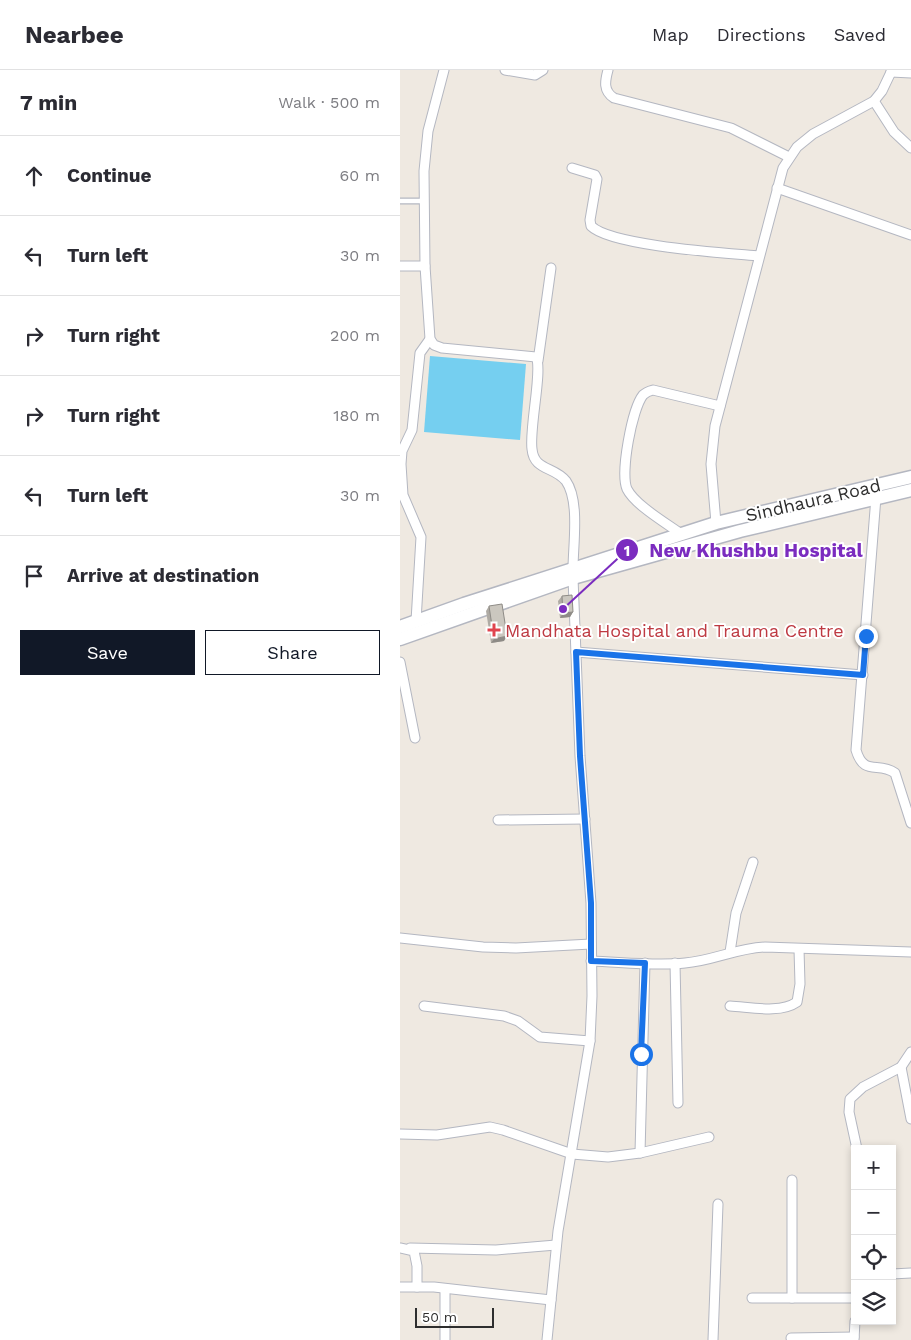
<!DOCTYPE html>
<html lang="en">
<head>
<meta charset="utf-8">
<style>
  :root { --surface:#fff; --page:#f2f2f3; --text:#2b2b33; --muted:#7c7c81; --line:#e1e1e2; --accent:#111827 }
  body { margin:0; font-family:"Work Sans",sans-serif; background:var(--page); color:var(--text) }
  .controls { position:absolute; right:15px; bottom:15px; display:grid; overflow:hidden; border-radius:0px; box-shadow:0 2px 8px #0003 }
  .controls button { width:45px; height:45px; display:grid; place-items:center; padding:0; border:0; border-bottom:1px solid var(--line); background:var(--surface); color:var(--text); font:25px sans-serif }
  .scale { position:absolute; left:15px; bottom:12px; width:79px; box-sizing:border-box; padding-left:5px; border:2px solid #2e2e2e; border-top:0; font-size:14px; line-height:18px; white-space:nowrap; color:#2e2e2e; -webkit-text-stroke:4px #fff; paint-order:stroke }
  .stop { position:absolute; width:15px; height:15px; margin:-11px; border:4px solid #1a73e8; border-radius:50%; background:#fff }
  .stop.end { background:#1a73e8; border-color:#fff; box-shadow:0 1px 5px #0008 }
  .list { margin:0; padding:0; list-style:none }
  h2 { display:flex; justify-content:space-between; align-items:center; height:65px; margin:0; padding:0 20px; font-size:21px }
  h2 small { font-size:16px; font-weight:400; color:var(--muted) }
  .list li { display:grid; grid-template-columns:32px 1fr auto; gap:15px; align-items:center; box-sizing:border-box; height:80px; padding:0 20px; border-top:1px solid var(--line) }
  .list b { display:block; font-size:19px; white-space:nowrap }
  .list em { font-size:16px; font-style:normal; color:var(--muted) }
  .actions { display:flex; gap:10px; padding:15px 20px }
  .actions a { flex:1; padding:11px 0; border:1px solid var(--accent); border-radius:0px; text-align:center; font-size:18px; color:var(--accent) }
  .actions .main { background:var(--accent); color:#fff }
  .icon { flex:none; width:28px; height:28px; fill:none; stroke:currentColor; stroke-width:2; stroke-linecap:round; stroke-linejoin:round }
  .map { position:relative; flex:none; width:511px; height:1270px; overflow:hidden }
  header { display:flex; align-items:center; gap:30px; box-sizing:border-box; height:70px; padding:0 25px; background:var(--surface); border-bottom:1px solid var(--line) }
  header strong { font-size:24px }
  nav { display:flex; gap:28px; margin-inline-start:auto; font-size:18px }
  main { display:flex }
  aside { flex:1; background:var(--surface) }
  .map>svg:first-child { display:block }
</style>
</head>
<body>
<header>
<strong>Nearbee</strong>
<nav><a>Map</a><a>Directions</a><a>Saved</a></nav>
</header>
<main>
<aside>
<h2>7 min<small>Walk · 500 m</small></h2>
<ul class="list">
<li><svg class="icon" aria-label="ahead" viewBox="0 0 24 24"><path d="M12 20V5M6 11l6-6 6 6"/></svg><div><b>Continue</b></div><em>60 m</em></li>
<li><svg class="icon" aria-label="left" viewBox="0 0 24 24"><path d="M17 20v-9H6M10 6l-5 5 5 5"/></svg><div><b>Turn left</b></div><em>30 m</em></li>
<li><svg class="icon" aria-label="right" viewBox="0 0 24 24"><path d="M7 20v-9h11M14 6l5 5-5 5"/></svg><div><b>Turn right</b></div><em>200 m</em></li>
<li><svg class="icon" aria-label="right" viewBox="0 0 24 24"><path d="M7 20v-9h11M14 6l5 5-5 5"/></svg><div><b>Turn right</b></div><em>180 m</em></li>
<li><svg class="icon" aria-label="left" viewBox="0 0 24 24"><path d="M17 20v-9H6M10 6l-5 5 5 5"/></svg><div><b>Turn left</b></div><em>30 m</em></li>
<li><svg class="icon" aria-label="arrive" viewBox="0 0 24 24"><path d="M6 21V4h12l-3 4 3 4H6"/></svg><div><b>Arrive at destination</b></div></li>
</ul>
<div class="actions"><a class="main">Save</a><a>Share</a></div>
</aside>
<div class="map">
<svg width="511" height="1270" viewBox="0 0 511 1270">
  <rect width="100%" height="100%" fill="#efe9e1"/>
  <path fill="#75cff0" d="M30,286L126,294L120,370L24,362Z"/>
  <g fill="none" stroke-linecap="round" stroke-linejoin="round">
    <defs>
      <path id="lane" d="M0,131H24"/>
      <g id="street">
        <path d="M44,0L28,61L24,101L25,196L30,269L34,275L42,278L136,287C143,299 129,358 132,379C134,401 154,396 166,411C180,431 173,475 173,499"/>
        <path d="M105,0L135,5L143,0"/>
        <path d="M208,0C205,11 203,21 214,28L331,58L389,87"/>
        <path d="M491,2L511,3"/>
        <path d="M474,31L494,62L511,78"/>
        <path d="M172,98L195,105L197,109L190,150L191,156C211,176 326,183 359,186"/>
        <path d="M377,118L511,165"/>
        <path d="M0,196H25"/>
        <path d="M138,291L151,198"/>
        <path d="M476,427L456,680C464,707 478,691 495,703L511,753"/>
        <path d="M316,453L311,394L315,356L383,98L397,77L413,64L474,31L482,21L492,0"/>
        <path d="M281,464C266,453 235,435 227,419C220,403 232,339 243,325C246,322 249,321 253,320L320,336"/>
        <path d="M16,551L21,467L3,425L1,394L2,381L12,360L20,283L30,269"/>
        <path d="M176,582L463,605"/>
        <path d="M0,592L15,668"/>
        <path d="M98,750L185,749"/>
        <path d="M0,868L83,877L116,878L191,874"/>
        <path d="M330,882L336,843L353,792"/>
        <path d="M191,891C222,892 254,896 285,893C312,891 337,878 365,877L511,882"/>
        <path d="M275,893L278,1033"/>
        <path d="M24,936L104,946L118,951L140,967L190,971"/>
        <path d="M330,936C350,937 380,944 397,932L400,914L399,879"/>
        <path d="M501,997L511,1049"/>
        <path d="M0,1064L37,1065L90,1057L103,1060L172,1084L208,1087L240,1083L309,1067"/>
        <path d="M457,1079L449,1042L450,1029L463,1017L501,997L511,982"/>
        <path d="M240,1083L245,893"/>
        <path d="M392,1110V1228"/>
        <path d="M0,1178L14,1181L17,1196V1217"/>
        <path d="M10,1178L96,1180L156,1175"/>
        <path d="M492,1204L511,1203"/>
        <path d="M0,1217H34L151,1230"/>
        <path d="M352,1228H455"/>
        <path d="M391,1268L454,1267"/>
        <path d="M45,1270V1219"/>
        <path d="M147,1270L158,1161L190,971L192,926L191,833L180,686L173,508"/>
        <path d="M313,1270L318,1134"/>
        <path d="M454,1270L455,1251"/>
      </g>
      <g id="secondary">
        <path d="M0,557L64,534L316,453L511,407"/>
        <path d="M0,569L173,508L340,461L511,420"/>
      </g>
    </defs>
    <use href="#lane" stroke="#b4b7c1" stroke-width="7"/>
    <use href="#street" stroke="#b4b7c1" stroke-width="11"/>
    <use href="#secondary" stroke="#b4b7c1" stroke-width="15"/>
    <use href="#lane" stroke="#fff" stroke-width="4.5"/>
    <use href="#street" stroke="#fff" stroke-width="9"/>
    <use href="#secondary" stroke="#fff" stroke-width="12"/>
  </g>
  <g fill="#afaba4">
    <path d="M162,526L173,542L170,547L160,548L158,531Z"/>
    <path d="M89,536L104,571L91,573L86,541Z"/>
  </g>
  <g fill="#8e8b86">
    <path d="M173,542L170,547L160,548L163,543Z"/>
    <path d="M107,566L104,571L91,573L94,569Z"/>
  </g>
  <g fill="#cbc7bf" stroke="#8e8b86">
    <path d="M172,525L173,542L163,543L162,526Z"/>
    <path d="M102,534L107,566L94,569L89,536Z"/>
  </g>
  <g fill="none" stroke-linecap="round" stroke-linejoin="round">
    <path stroke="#1a73e8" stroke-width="6" d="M241,984L245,893L191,891V833L180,686L176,582L463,605L466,566"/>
  </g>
  <path fill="#e0444e" stroke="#fff" stroke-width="2" d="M91.5 552.5h5v5h5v5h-5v5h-5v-5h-5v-5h5z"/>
  <g text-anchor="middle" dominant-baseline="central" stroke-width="4" stroke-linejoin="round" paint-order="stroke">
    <g font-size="18" fill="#2e2e2e" stroke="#fff">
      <text transform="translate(413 430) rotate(-13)">Sindhaura Road</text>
    </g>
    <g font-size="18" fill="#be3a42" stroke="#fff" text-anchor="start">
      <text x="105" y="560">Mandhata Hospital and Trauma Centre</text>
    </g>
  </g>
  <path fill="none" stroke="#7b2cbf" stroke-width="2" d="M163 539L227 480"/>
  <g fill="#7b2cbf" stroke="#fff" stroke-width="2">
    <circle cx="163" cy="539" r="5"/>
    <circle cx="227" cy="480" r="12"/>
  </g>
  <g font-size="15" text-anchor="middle" font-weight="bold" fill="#fff">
    <text x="227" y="486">1</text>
  </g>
  <g font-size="19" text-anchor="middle" font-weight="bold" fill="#7b2cbf" stroke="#fff" stroke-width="4" stroke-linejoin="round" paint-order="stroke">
    <text x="356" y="487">New Khushbu Hospital</text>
  </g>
</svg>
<div class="controls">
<button>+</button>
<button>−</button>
<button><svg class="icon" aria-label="locate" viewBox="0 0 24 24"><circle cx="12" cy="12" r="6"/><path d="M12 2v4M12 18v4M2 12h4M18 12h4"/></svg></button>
<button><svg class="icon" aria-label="layers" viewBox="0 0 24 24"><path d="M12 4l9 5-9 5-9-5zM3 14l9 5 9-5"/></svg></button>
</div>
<div class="scale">50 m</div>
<div class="stop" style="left:241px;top:984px"></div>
<div class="stop end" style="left:466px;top:566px"></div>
</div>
</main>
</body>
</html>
